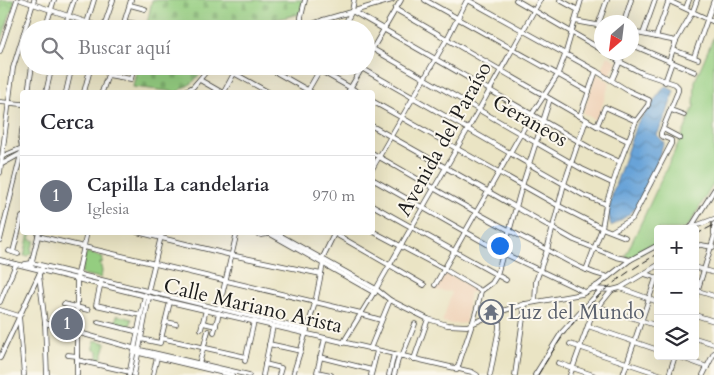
<!DOCTYPE html>
<html lang="es">
<head>
<meta charset="utf-8">
<style>
  :root { --surface:#fff; --page:#f2f2f3; --text:#2b2b33; --muted:#7c7c81; --line:#e1e1e2; --accent:#1f6fb2 }
  body { margin:0; font-family:Cardo,serif; background:var(--page); color:var(--text) }
  .controls { position:absolute; right:15px; bottom:15px; display:grid; overflow:hidden; border-radius:5px; box-shadow:0 5px 20px #0002 }
  .controls button { width:45px; height:45px; display:grid; place-items:center; padding:0; border:0; border-bottom:1px solid var(--line); background:var(--surface); color:var(--text); font:25px sans-serif }
  .compass { position:absolute; left:594px; top:15px; width:45px; height:45px; border-radius:50%; background:var(--surface); box-shadow:0 5px 20px #0002; rotate:208deg }
  .you { position:absolute; left:499px; top:245px; width:18px; height:18px; margin:-12px; border:4px solid #fff; border-radius:50%; background:#1a73e8; box-shadow:0 0 0 8px #1a73e833 }
  .badge { display:grid; place-items:center; width:32px; height:32px; border-radius:50%; background:var(--accent); color:#fff; font-size:16px; font-weight:700 }
  .pin { position:absolute; translate:-50% -50%; border:2px solid #fff; box-shadow:0 1px 5px #0006 }
  .list { margin:0; padding:0; list-style:none }
  h2 { display:flex; justify-content:space-between; align-items:center; height:65px; margin:0; padding:0 20px; font-size:21px }
  h2 small { font-size:16px; font-weight:400; color:var(--muted) }
  .list li { display:grid; grid-template-columns:32px 1fr auto; gap:15px; align-items:center; box-sizing:border-box; height:80px; padding:0 20px; border-top:1px solid var(--line) }
  .list b { display:block; font-size:19px; white-space:nowrap }
  .list p { margin:0; font-size:16px; white-space:nowrap; color:var(--muted) }
  .list em { font-size:16px; font-style:normal; color:var(--muted) }
  .icon { flex:none; width:28px; height:28px; fill:none; stroke:currentColor; stroke-width:2; stroke-linecap:round; stroke-linejoin:round }
  .map { position:relative; flex:none; width:714px; height:375px; overflow:hidden }
  .search { position:absolute; background:var(--surface); box-shadow:0 5px 20px #0002; left:20px; top:20px; width:355px; height:55px; display:flex; align-items:center; gap:12px; box-sizing:border-box; padding:0 18px; border-radius:28px; color:var(--muted); font-size:19px }
  .panel { position:absolute; background:var(--surface); box-shadow:0 5px 20px #0002; left:20px; top:90px; width:355px; height:145px; border-radius:5px }
  .map>svg:first-child { display:block }
</style>
</head>
<body>
<div class="map">
<svg width="714" height="375" viewBox="0 0 714 375">
  <defs>
    <pattern id="cemetery-stones" width="16" height="16" patternUnits="userSpaceOnUse" patternTransform="scale(1.25)"><rect width="16" height="16" fill="#94cd80"/><path d="M2 7V4a2 2 0 0 1 4 0v3zM10 15v-3a2 2 0 0 1 4 0v3z" fill="#7faf6e"/></pattern>
    <pattern id="park-crowns" width="20" height="18" patternUnits="userSpaceOnUse" patternTransform="scale(1.25)"><rect width="20" height="18" fill="#94cd80"/><path d="M2 6a3 3 0 1 1 6 0M12 15a3 3 0 1 1 6 0" fill="none" stroke="#7faf6e"/></pattern>
    <pattern id="water-waves" width="16" height="10" patternUnits="userSpaceOnUse" patternTransform="scale(1.25)"><rect width="16" height="10" fill="#68a3d8"/><path d="M0 5q4-4 8 0t8 0" fill="none" stroke="#5584ae"/></pattern>
  </defs>
  <rect width="100%" height="100%" fill="#fbf7ec"/>
  <filter id="ink" filterUnits="userSpaceOnUse"><feTurbulence type="fractalNoise" baseFrequency=".02" numOctaves="2"/><feDisplacementMap in="SourceGraphic" scale="10" xChannelSelector="R" yChannelSelector="G"/><feConvolveMatrix kernelMatrix="1 2 1 2 8 2 1 2 1" color-interpolation-filters="sRGB"/></filter>
  <filter id="wash" filterUnits="userSpaceOnUse"><feTurbulence type="fractalNoise" baseFrequency=".0096" numOctaves="4" result="noise"/><feDisplacementMap in="SourceGraphic" scale="20" xChannelSelector="R" yChannelSelector="G"/><feGaussianBlur stdDeviation="1.12" result="paint"/><feColorMatrix in="noise" values="0 0 0 0 0 0 0 0 0 0 0 0 0 0 0 0 0 1.4 0 .05"/><feComposite in="paint" operator="in"/></filter>
  <g filter="url(#wash)">
    <rect width="100%" height="100%" fill="#eae4c4"/>
    <g fill="#f0d5bc">
      <path d="M608,56L617,61L609,77L601,71Z"/>
      <path d="M596,74L610,82L597,121L583,113Z"/>
      <path d="M444,272L479,291L469,293L466,323L453,324L442,322L452,292L434,290Z"/>
    </g>
    <g fill="#94cd80" stroke="#58744e">
      <path d="M714,36V183L689,225L683,229H658V243L632,258L625,257L685,129L694,106L695,81Z"/>
      <path d="M29,233H32L30,239L35,241L31,249L32,252L28,256H24Z"/>
      <path d="M86,252L103,257L102,263H100L102,271L101,278L81,274Z"/>
      <path d="M117,315L132,319L130,327L115,324Z"/>
    </g>
    <g fill="url(#cemetery-stones)" stroke="#58744e">
      <path d="M152,0H303L300,14L268,21L259,29H146Z"/>
      <path d="M137,66H207L192,83L177,92L133,87Z"/>
    </g>
    <g fill="url(#park-crowns)" stroke="#58744e">
      <path d="M0,0H15L0,45Z"/>
      <path d="M94,340L106,343L101,360L98,359V351L94,350Z"/>
    </g>
    <path fill="url(#water-waves)" stroke="#42607a" d="M665,86L674,91L667,113L657,135L664,142C656,163 650,186 638,204C632,214 621,220 611,226L608,211L613,192L636,125Z"/>
  </g>
  <g filter="url(#ink)">
    <g fill="none" stroke-linecap="round" stroke-linejoin="round">
      <defs>
        <g id="minor">
          <path d="M21,0L107,29"/>
          <path d="M425,0L589,92"/>
          <path d="M468,0L596,71L627,90L649,100L648,105L636,121L620,162L606,204L602,228L586,270"/>
          <path d="M516,0L602,50"/>
          <path d="M560,0L578,10"/>
          <path d="M669,1L714,22"/>
          <path d="M130,5L145,9"/>
          <path d="M686,8L689,0"/>
          <path d="M395,9L597,126L628,141"/>
          <path d="M352,11L592,149L620,162"/>
          <path d="M323,20L339,29"/>
          <path d="M575,21L602,26"/>
          <path d="M125,22L143,25L142,29"/>
          <path d="M624,22L631,0"/>
          <path d="M598,25L607,0"/>
          <path d="M301,28V17L305,0"/>
          <path d="M45,29L54,0"/>
          <path d="M64,29L74,0"/>
          <path d="M85,29L94,0"/>
          <path d="M103,29L113,0"/>
          <path d="M122,29L131,0"/>
          <path d="M260,29L266,25L274,29"/>
          <path d="M299,29L323,20L392,0"/>
          <path d="M342,29L352,11L354,0"/>
          <path d="M632,32L676,41"/>
          <path d="M643,34L655,0"/>
          <path d="M656,37L669,0"/>
          <path d="M366,45L582,169L612,183"/>
          <path d="M632,45L695,72"/>
          <path d="M674,50L698,59"/>
          <path d="M0,51L17,0"/>
          <path d="M607,52L620,62L642,73L675,84L678,87V91L661,133V136L671,140V144L632,219L612,231"/>
          <path d="M694,57L714,0"/>
          <path d="M366,60L401,0"/>
          <path d="M669,61L676,41L693,11L697,0"/>
          <path d="M221,66L268,92"/>
          <path d="M265,66L311,92"/>
          <path d="M312,66L358,92"/>
          <path d="M358,66L583,195L606,204"/>
          <path d="M108,75L131,79L134,66"/>
          <path d="M200,80L221,92"/>
          <path d="M612,80L624,52"/>
          <path d="M665,82L672,62"/>
          <path d="M28,92L32,66"/>
          <path d="M46,92L52,66"/>
          <path d="M66,92L72,66"/>
          <path d="M84,92L91,66"/>
          <path d="M102,92L111,66"/>
          <path d="M184,92L193,87L211,66"/>
          <path d="M224,92L238,66"/>
          <path d="M307,92L322,66"/>
          <path d="M348,92L362,68"/>
          <path d="M372,101L559,206L602,228L625,237"/>
          <path d="M0,102L22,104"/>
          <path d="M671,110L684,115"/>
          <path d="M580,116L596,71"/>
          <path d="M372,126L574,240L616,257L630,260"/>
          <path d="M597,126L605,107L636,121"/>
          <path d="M663,129L680,138"/>
          <path d="M22,130L21,142L22,148"/>
          <path d="M372,153C429,185 484,219 542,247C565,259 582,271 608,277"/>
          <path d="M1,157L22,148"/>
          <path d="M2,164L22,153"/>
          <path d="M372,169L447,39L467,0"/>
          <path d="M0,173L13,68L34,0"/>
          <path d="M372,179L503,253L585,292"/>
          <path d="M372,205L506,280"/>
          <path d="M714,224V234"/>
          <path d="M691,227L714,190"/>
          <path d="M687,229L714,219"/>
          <path d="M372,231L444,269L481,291"/>
          <path d="M137,232L231,255L321,274"/>
          <path d="M252,232L261,235L269,234"/>
          <path d="M267,232L375,293"/>
          <path d="M274,232L376,289L390,300L428,319L447,325L467,326L499,312L525,304L582,294L598,285L630,260L658,245"/>
          <path d="M332,232L424,285"/>
          <path d="M38,236L361,313"/>
          <path d="M0,240L22,150"/>
          <path d="M695,246L701,245L713,247"/>
          <path d="M9,251L18,254"/>
          <path d="M13,252L22,217"/>
          <path d="M0,260L170,302L472,372L477,375"/>
          <path d="M25,264L32,263L307,330"/>
          <path d="M31,265L39,232"/>
          <path d="M695,267L714,273"/>
          <path d="M645,274L658,278"/>
          <path d="M39,275L45,323L47,375"/>
          <path d="M101,282L96,305L141,315"/>
          <path d="M435,285L532,114L557,76L565,55L581,0"/>
          <path d="M620,288L658,302"/>
          <path d="M592,289L612,290"/>
          <path d="M695,290L714,296"/>
          <path d="M148,291L162,232"/>
          <path d="M695,299L714,237"/>
          <path d="M0,302L16,264"/>
          <path d="M535,302L536,281L547,250L564,184L586,120"/>
          <path d="M64,304L88,310"/>
          <path d="M599,307L658,326"/>
          <path d="M219,308L237,232"/>
          <path d="M0,310L19,316L24,375"/>
          <path d="M360,314L381,320"/>
          <path d="M695,315L714,321"/>
          <path d="M98,322L139,332"/>
          <path d="M166,322L176,324"/>
          <path d="M45,323L136,349L249,375"/>
          <path d="M203,323L216,326"/>
          <path d="M588,326L658,350"/>
          <path d="M201,329L206,310"/>
          <path d="M214,332L219,313"/>
          <path d="M161,338L246,357"/>
          <path d="M325,338L317,372L331,375"/>
          <path d="M695,338L714,344"/>
          <path d="M141,339L160,343L170,302"/>
          <path d="M343,343L376,289L468,129L540,0"/>
          <path d="M269,344L301,351"/>
          <path d="M570,344L662,375"/>
          <path d="M370,349L390,300"/>
          <path d="M135,352L232,375"/>
          <path d="M68,355L77,356"/>
          <path d="M402,356L415,324"/>
          <path d="M677,356L707,367"/>
          <path d="M320,357L372,370"/>
          <path d="M0,358L42,268"/>
          <path d="M414,359L428,319"/>
          <path d="M77,360L130,372"/>
          <path d="M245,361L254,321"/>
          <path d="M558,363L593,375"/>
          <path d="M199,364L208,331"/>
          <path d="M265,364L281,368L279,375"/>
          <path d="M457,370C465,343 476,318 481,291L492,283L497,275L522,186L550,99"/>
          <path d="M77,375V278L87,232"/>
          <path d="M129,375L145,295"/>
          <path d="M134,375L149,297"/>
          <path d="M153,375L157,357"/>
          <path d="M263,375L273,326"/>
          <path d="M293,375L315,303L323,264L322,259L335,232"/>
          <path d="M371,375L377,351"/>
          <path d="M389,375L394,354"/>
          <path d="M394,375L399,356"/>
          <path d="M490,375L499,328V312"/>
          <path d="M515,375L525,304"/>
          <path d="M535,375L562,332L601,290"/>
          <path d="M570,375L590,320L594,312L612,290L620,288L658,265"/>
          <path d="M623,375L656,278"/>
          <path d="M669,375L675,356"/>
          <path d="M703,375L714,353"/>
        </g>
      </defs>
      <use href="#minor" stroke="#3b3a35" stroke-width="5.5"/>
      <use href="#minor" stroke="#fff" stroke-width="4"/>
      <g stroke="#1c1c1c" stroke-width="1" stroke-dasharray="8 4" stroke-linecap="butt">
        <path d="M695,235L714,225"/>
        <path d="M538,375C570,320 601,285 658,254"/>
      </g>
    </g>
  </g>
  <defs>
    <symbol id="temple-ring" viewBox="-11 -11 22 22"><circle r="9.5" fill="#fbf7ec" stroke="#6b7280" stroke-width="1.5"/><path d="M0-6L5-2H3V0L6.5 2.5H4V6H1.5V3h-3V6H-4V2.5H-6.5L-3 0V-2H-5Z" fill="#6b7280"/></symbol>
  </defs>
  <g fill-rule="evenodd">
    <use href="#temple-ring" x="477" y="298" width="28" height="28"/>
  </g>
  <g text-anchor="middle" dominant-baseline="central" stroke-width="4" stroke-linejoin="round" paint-order="stroke">
    <g font-size="21" fill="#1c1c1c" stroke="#fbf7ec">
      <text transform="translate(530 121) rotate(30)">Geraneos</text>
      <text transform="translate(444 139) rotate(-61)">Avenida del Paraíso</text>
      <text transform="translate(253 306) rotate(13)">Calle Mariano Arista</text>
    </g>
    <g font-size="21" fill="#5b616d" stroke="#fbf7ec" text-anchor="start">
      <text x="508" y="312">Luz del Mundo</text>
    </g>
  </g>
</svg>
<div class="controls">
<button>+</button>
<button>−</button>
<button><svg class="icon" aria-label="layers" viewBox="0 0 24 24"><path d="M12 4l9 5-9 5-9-5zM3 14l9 5 9-5"/></svg></button>
</div>
<svg class="compass" viewBox="-18 -18 36 36"><path d="M0-13l5 13h-10z" fill="#e53935"/><path d="M0 13l5-13h-10z" fill="#7c7c81"/></svg>
<div class="you"></div>
<div class="pin badge" style="left:67px;top:324px;background:#6b7280">1</div>
<div class="search"><svg class="icon" aria-label="search" viewBox="0 0 24 24"><circle cx="10" cy="10" r="6"/><path d="M15 15l6 6"/></svg>Buscar aquí</div>
<section class="panel">
<h2>Cerca<small></small></h2>
<ul class="list">
<li><span class="badge" style="background:#6b7280">1</span><div><b>Capilla La candelaria</b><p>Iglesia</p></div><em>970 m</em></li>
</ul>
</section>
</div>
</body>
</html>
